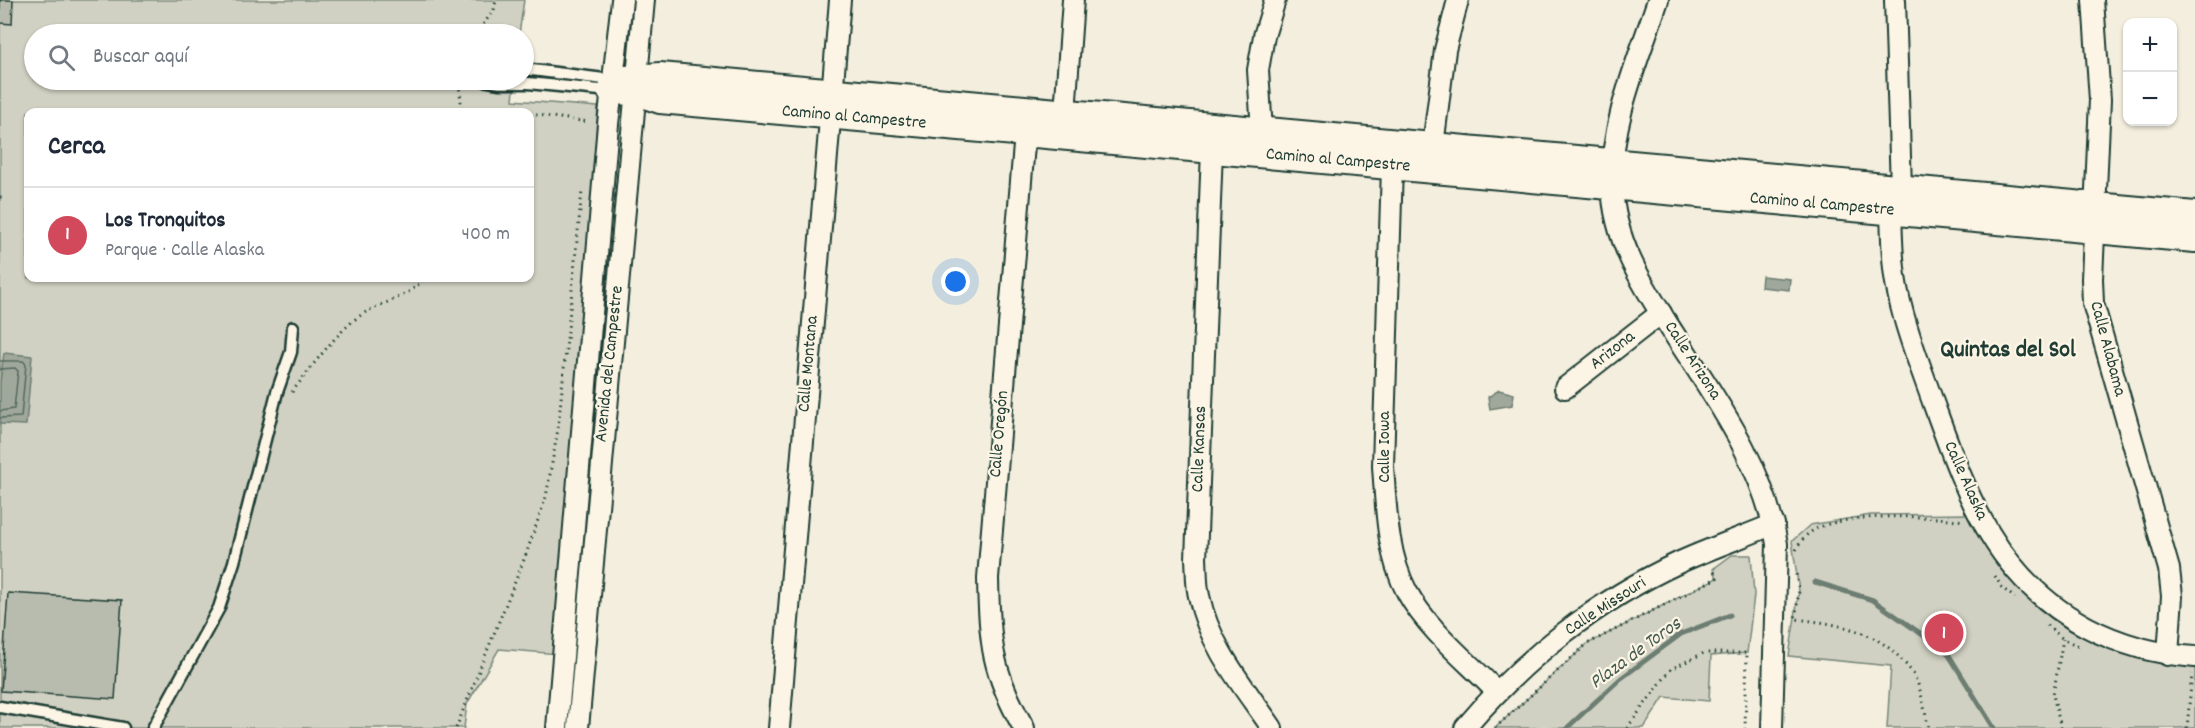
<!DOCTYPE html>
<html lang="es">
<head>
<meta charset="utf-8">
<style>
  :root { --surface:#fff; --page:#f2f2f3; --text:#1f2937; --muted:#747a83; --line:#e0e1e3; --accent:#d1495b }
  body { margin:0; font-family:Dekko,sans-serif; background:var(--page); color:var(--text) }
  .controls { position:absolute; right:18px; top:18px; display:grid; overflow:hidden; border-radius:12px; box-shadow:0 2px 4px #0004 }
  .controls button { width:54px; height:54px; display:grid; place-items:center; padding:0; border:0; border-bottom:2px solid var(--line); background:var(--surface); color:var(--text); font:30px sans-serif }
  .you { position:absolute; left:956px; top:282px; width:21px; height:21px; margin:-15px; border:4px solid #fff; border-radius:50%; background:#1a73e8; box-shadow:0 0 0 9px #1a73e833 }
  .badge { display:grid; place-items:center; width:39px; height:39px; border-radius:50%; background:var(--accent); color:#fff; font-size:20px; font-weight:700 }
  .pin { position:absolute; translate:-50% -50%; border:3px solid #fff; box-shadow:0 2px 6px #0006 }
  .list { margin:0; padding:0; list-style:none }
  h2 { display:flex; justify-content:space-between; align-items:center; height:78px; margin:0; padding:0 24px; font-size:26px }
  h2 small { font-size:20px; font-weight:400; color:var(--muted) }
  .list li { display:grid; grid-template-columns:39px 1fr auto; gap:18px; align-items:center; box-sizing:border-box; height:96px; padding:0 24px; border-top:2px solid var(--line) }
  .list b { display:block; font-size:22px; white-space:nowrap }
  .list p { margin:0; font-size:20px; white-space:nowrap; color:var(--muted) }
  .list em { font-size:20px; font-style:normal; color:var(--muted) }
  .icon { flex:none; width:33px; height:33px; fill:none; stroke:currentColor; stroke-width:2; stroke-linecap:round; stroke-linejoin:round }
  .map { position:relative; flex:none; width:2195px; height:728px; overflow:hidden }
  .search { position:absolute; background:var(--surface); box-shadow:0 2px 4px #0004; left:24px; top:24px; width:510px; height:66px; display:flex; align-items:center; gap:15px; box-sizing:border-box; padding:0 21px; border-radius:33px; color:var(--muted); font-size:22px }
  .panel { position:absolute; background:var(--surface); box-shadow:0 2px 4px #0004; left:24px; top:108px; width:510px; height:174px; border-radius:12px }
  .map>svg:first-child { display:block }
</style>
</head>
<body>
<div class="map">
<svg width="2195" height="728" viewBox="0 0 2195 728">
  <rect width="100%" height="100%" fill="#f3eede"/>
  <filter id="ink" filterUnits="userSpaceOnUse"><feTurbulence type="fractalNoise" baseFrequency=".0167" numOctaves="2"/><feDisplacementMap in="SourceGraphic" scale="12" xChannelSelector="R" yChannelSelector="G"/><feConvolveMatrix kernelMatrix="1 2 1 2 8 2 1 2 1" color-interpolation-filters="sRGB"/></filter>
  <g filter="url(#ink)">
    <g fill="#d0d1c2" stroke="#78877b" stroke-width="1.5" fill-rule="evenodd">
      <path d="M0,0H524L519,34H34V80H515L513,100L598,107L559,654L499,649L467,704L464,728H0ZM28,112H530V278H28Z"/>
      <path d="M1973,514L2052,610L2121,647L2195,655V728H1887L1891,666L1789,656L1799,591L1792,541L1810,525L1871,515Z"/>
      <path d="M1732,555H1751L1754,595L1747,653L1711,656L1709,701L1664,697L1644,728H1495L1587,644L1717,578L1713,569Z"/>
    </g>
    <g fill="#a0a89b" stroke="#6c7d72" stroke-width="1.5">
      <path d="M1762,276L1790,279L1789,290L1761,287Z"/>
      <path d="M4,353L32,356L26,425L0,424V382Z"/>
      <path d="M1499,390L1514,394L1512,405L1490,409L1488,397Z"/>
    </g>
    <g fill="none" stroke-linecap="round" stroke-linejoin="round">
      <g stroke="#53685d" stroke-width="1.5">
        <path d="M0,361H23L26,364L21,417L0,418"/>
        <path d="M0,369L15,368L18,371L14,409L0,411"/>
      </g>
      <g stroke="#6c7d72" stroke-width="5">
        <path d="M1815,582L1873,600L1947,652L1994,728"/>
        <path d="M1567,728L1620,679L1681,634L1730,615"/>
      </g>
    </g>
    <g fill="#b8bcae" stroke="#1f3d34" stroke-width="1.5">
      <path d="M0,0H13L12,24L0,23Z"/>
      <path d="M8,593L122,600L115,699L1,691Z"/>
    </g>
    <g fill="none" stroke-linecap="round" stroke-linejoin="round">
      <defs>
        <g id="service">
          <path d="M524,69L612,80"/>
          <path d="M483,80L500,83H528L610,91"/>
          <path d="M0,707L123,728"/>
          <path d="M153,728L219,608L234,562L277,392L291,352L293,327"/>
        </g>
        <g id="minor">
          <path d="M1658,0C1639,58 1610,122 1612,185C1614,243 1644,287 1674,334C1717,401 1764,465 1777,544L1772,728"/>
          <path d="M1895,0L1901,188"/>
          <path d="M2093,0L2100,100L2092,279L2093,303L2169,569L2172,596L2168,655"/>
          <path d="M1065,113L1073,0"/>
          <path d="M1262,131L1258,70L1264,36L1275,0"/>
          <path d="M1433,146L1445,50L1458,0"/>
          <path d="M1212,150L1196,559C1197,571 1196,584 1199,596C1209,646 1244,687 1272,728"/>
          <path d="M1392,166L1383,466C1386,507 1387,555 1407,592C1428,630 1466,660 1496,691"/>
          <path d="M1891,211C1892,239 1892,266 1898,293C1906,331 1921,368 1934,405C1967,496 1996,579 2087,627C2121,645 2156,654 2195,657"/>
          <path d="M1565,388L1661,313"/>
          <path d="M557,728L608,124L622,0"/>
          <path d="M578,728L644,0"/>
          <path d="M779,728L840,0"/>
          <path d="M1024,728C992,673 989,641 988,578L1025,133"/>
          <path d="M1465,728C1523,659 1598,600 1680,562C1711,548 1743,537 1774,524"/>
        </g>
        <g id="tertiary">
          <path d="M615,80L660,76L2195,215"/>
          <path d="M611,91L636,92L660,100L2195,239"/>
        </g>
      </defs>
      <use href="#service" stroke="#1f3d34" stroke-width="15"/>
      <use href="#minor" stroke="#1f3d34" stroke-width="24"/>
      <use href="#tertiary" stroke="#1f3d34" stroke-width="30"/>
      <g stroke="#1f3d34" stroke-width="3" stroke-dasharray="1.5 4.5" stroke-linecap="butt">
        <path d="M476,34L494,10L496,0"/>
        <path d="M459,83L462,112"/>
        <path d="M489,112L498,110L520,112"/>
        <path d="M530,114L589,122"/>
        <path d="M0,197H4"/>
        <path d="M292,392C310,369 338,330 361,315C383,301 408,299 424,278"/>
        <path d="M1796,550C1801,541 1805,535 1814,530C1842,513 1931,515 1963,521"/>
        <path d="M1796,574L1799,591L1795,619C1842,624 1884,631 1913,674C1922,688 1924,712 1929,728"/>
        <path d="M1995,576L2002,588L2015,598"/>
        <path d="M2047,625L2063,639L2079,646"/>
        <path d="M456,728L525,557L546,497L558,429L582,191"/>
        <path d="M1495,728L1587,644L1717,578L1713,569L1715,568"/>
        <path d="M1627,728L1671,669L1704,653H1747L1745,728"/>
        <path d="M2061,728L2053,695L2063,639"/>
        <path d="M2187,728L2192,674"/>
      </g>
      <use href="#service" stroke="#fcf5e5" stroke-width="10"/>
      <use href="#minor" stroke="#fcf5e5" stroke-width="20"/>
      <use href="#tertiary" stroke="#fcf5e5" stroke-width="26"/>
    </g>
  </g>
  <g text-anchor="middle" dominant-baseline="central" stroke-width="4.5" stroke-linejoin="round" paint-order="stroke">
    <g font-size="18" fill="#1f3d34" stroke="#fcf5e5">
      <text transform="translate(854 118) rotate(5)">Camino al Campestre</text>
      <text transform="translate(1338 161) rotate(5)">Camino al Campestre</text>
      <text transform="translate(1822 205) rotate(5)">Camino al Campestre</text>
      <text transform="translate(2107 349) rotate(75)">Calle Alabama</text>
      <text transform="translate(1613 351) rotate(-38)">Arizona</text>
      <text transform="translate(1692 361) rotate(57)">Calle Arizona</text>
      <text transform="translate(610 364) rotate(-84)">Avenida del Campestre</text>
      <text transform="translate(809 364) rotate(-85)">Calle Montana</text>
      <text transform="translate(1000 434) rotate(-85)">Calle Oregón</text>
      <text transform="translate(1385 447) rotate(-90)">Calle Iowa</text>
      <text transform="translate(1200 449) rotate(-88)">Calle Kansas</text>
      <text transform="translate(1965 481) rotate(66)">Calle Alaska</text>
      <text transform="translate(1606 607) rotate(-33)">Calle Missouri</text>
    </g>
    <g font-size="20" font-style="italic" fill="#465d53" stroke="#fcf5e5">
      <text transform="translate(1636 654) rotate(-36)">Plaza de Toros</text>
    </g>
    <g font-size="24" font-weight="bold" fill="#1f3d34" stroke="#fcf5e5">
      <text x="2008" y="351">Quintas del Sol</text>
    </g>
  </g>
</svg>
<div class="controls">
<button>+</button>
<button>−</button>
</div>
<div class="you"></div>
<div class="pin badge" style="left:1944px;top:633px">1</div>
<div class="search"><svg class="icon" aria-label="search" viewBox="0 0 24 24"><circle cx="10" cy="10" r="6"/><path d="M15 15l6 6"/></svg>Buscar aquí</div>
<section class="panel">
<h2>Cerca<small></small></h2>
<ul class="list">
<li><span class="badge">1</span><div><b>Los Tronquitos</b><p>Parque · Calle Alaska</p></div><em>400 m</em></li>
</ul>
</section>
</div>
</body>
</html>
